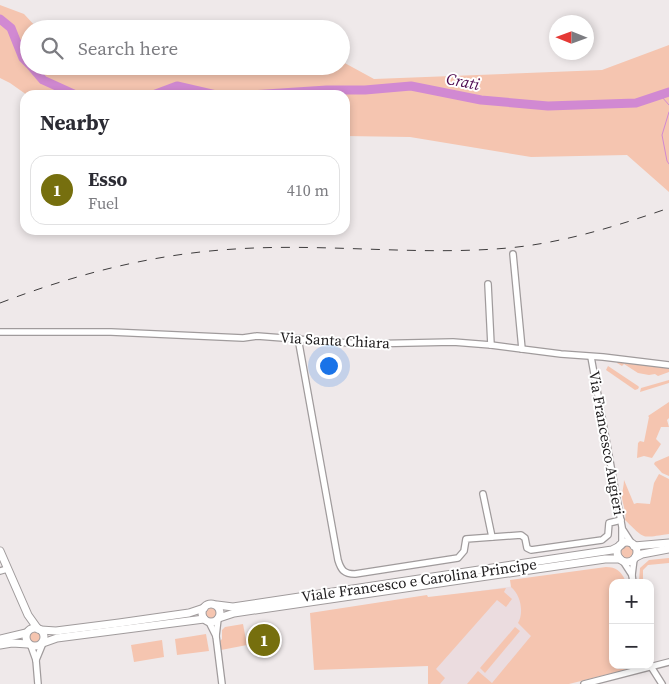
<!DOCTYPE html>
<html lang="en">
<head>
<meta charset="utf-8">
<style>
  :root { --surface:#fff; --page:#f7f7f7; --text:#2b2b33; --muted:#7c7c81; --line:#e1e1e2; --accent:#766f0e }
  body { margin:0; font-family:"Source Serif 4",serif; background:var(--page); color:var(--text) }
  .controls { position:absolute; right:15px; bottom:15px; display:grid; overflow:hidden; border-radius:10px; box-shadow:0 2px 8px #0003 }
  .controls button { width:45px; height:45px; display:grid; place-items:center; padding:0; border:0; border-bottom:1px solid var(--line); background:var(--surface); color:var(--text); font:25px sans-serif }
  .compass { position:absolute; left:549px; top:15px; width:45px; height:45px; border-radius:50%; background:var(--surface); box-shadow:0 2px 8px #0003; rotate:271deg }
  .you { position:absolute; left:328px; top:365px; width:18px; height:18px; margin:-12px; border:4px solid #fff; border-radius:50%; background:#1a73e8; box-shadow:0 0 0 8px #1a73e833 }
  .badge { display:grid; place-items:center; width:32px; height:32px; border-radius:50%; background:var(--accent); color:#fff; font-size:16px; font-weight:700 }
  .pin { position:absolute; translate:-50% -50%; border:2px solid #fff; box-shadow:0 1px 5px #0006 }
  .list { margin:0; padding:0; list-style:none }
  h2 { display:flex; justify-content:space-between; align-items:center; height:65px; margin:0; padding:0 20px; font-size:21px }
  h2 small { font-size:16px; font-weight:400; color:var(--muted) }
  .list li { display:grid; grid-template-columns:32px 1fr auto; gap:15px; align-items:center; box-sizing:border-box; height:70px; margin:0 10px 10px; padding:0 10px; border:1px solid var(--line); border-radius:15px }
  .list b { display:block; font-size:19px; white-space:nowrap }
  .list p { margin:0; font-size:16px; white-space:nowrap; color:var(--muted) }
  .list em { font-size:16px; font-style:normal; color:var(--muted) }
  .icon { flex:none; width:28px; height:28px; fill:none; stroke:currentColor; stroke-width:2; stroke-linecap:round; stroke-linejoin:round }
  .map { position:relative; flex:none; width:669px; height:684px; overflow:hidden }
  .search { position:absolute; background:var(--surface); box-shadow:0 2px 8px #0003; left:20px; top:20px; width:330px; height:55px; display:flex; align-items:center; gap:12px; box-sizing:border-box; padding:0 18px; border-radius:28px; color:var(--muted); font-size:19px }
  .panel { position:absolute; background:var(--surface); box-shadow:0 2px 8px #0003; left:20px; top:90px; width:330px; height:145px; border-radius:15px }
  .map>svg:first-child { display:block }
</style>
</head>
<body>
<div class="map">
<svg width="669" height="684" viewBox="0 0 669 684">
  <rect width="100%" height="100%" fill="#efe9ea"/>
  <path fill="#ebdcdf" d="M523,585L537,654L499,684H428V598Z"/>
  <g fill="#f5c5b0">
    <path d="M0,5L24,14L38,29H29V66H341V61L374,79L602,70L669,45V192L627,155L531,157L410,137L345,136V95H27L10,83L0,78Z"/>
    <path d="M618,360L669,367V372L658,376L655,374L649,375L638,373L624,364L622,366L617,363Z"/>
    <path d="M608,366L638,386L639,387L638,389L635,390L606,370Z"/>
    <path d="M669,380V383L640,392L641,388Z"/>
    <path d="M669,402V418L667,420L669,427H661L656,439L661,444L652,458L644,456L637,458L638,443L640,441L644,442L649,417L648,416Z"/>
    <path d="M669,456V476L662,473L654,464L655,462Z"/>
    <path d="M659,474L669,479V534C640,538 646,540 625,520C627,512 622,504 622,496C622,491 624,486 624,480L634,504L637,503L650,504L654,483Z"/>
    <circle cx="628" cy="552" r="7"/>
    <path d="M669,558V563L648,565L643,570V581H639L640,568L649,560Z"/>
    <path d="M606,567C616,567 621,571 625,580L630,579V583H613V665L641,666L569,684H467L478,671L492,683L531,636L518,623C524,613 521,595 511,587L510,580Z"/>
    <path d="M506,588L504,592L512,599L506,607L497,600L436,669L445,678L440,684H428V666L314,670L310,613L427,595L428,597Z"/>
    <circle cx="212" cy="613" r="7"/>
    <path d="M243,624L247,645L221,650L220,641L222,639V630L225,627Z"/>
    <path d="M515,627L520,631L485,673L480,668Z"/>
    <circle cx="34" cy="638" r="7"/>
    <path d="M206,634L209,651L177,655L175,639Z"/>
    <path d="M162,640L164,657L134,662L131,645Z"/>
  </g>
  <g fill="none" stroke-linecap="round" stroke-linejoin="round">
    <g stroke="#d189d2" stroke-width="1">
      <path d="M653,97H662L669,105"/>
      <path d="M669,112L662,135L667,161L669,164"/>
    </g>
    <g stroke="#d189d2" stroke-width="9">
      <path d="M0,19L11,28L23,58L29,64"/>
      <path d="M31,66L43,80L76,95"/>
      <path d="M153,95L177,86L216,95"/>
      <path d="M250,95L327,90H365L411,86L481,100L548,106L636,103L669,92"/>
    </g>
    <defs>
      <g id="minor">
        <path d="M513,254L522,349"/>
        <path d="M488,284L491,345"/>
        <path d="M0,332H111L243,338L257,336L362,344L453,342L491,345L561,354L603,357L669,365"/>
        <path d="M298,338L338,560C341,570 344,574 355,574L458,558L464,551L466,539L521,535L525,538L527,548L531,550L602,540L608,535L609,523L621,520"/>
        <path d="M591,357L622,527V545"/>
        <path d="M483,494L492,537"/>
        <path d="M623,530L632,544"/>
        <path d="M623,561L632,575L633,583"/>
        <path d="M0,571L7,569"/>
        <path d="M632,575L634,559"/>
        <path d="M209,622L216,636L222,684"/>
        <path d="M216,636L218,619"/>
        <path d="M31,646L36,660L38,684"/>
        <path d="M36,660L43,643"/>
        <path d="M650,665L662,684"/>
        <path d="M584,684L669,662"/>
      </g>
      <g id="tertiary">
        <circle cx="627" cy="552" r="10"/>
        <path d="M634,546L669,543"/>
        <path d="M0,551L28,615L38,629"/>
        <path d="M636,557L642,554L669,549"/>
        <circle cx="211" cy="613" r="9"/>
        <path d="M217,605L233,607L612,550L620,546"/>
        <path d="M219,618L234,613L605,559H620"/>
        <circle cx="35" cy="637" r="9"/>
        <path d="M41,630L56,631L119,623L189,613L204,608"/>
        <path d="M0,639L26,633"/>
        <path d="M43,643L57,638L204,619"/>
        <path d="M0,645L12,643L28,644"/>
      </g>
    </defs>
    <use href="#minor" stroke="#a09b9c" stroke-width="8"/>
    <use href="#tertiary" stroke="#a09b9c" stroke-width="9"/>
    <use href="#minor" stroke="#fff" stroke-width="5.5"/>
    <use href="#tertiary" stroke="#fff" stroke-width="7"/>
    <path stroke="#3e3c3d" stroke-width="1" stroke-dasharray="9 9" stroke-linecap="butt" d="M0,303C76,274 153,254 235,249C326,243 417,256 508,248C563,243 617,226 669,208"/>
  </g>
  <g text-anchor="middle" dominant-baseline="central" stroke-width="4" stroke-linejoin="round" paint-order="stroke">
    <g font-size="15" fill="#1e1c1d" stroke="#fff">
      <text transform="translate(335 340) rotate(3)">Via Santa Chiara</text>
      <text transform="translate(607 443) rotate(80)">Via Francesco Augieri</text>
      <text transform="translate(419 580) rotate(-8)">Viale Francesco e Carolina Principe</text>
    </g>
    <g font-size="16" font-style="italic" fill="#49054c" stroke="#fff">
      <text transform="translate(463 81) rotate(11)">Crati</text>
    </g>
  </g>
</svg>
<div class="controls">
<button>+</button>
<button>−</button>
</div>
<svg class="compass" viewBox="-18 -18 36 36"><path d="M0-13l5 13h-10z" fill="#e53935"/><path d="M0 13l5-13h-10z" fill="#7c7c81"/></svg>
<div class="you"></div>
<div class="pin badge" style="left:264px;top:640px">1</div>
<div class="search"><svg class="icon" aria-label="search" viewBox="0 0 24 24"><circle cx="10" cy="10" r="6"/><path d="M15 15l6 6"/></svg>Search here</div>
<section class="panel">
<h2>Nearby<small></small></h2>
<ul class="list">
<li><span class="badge">1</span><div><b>Esso</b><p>Fuel</p></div><em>410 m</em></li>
</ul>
</section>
</div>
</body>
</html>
